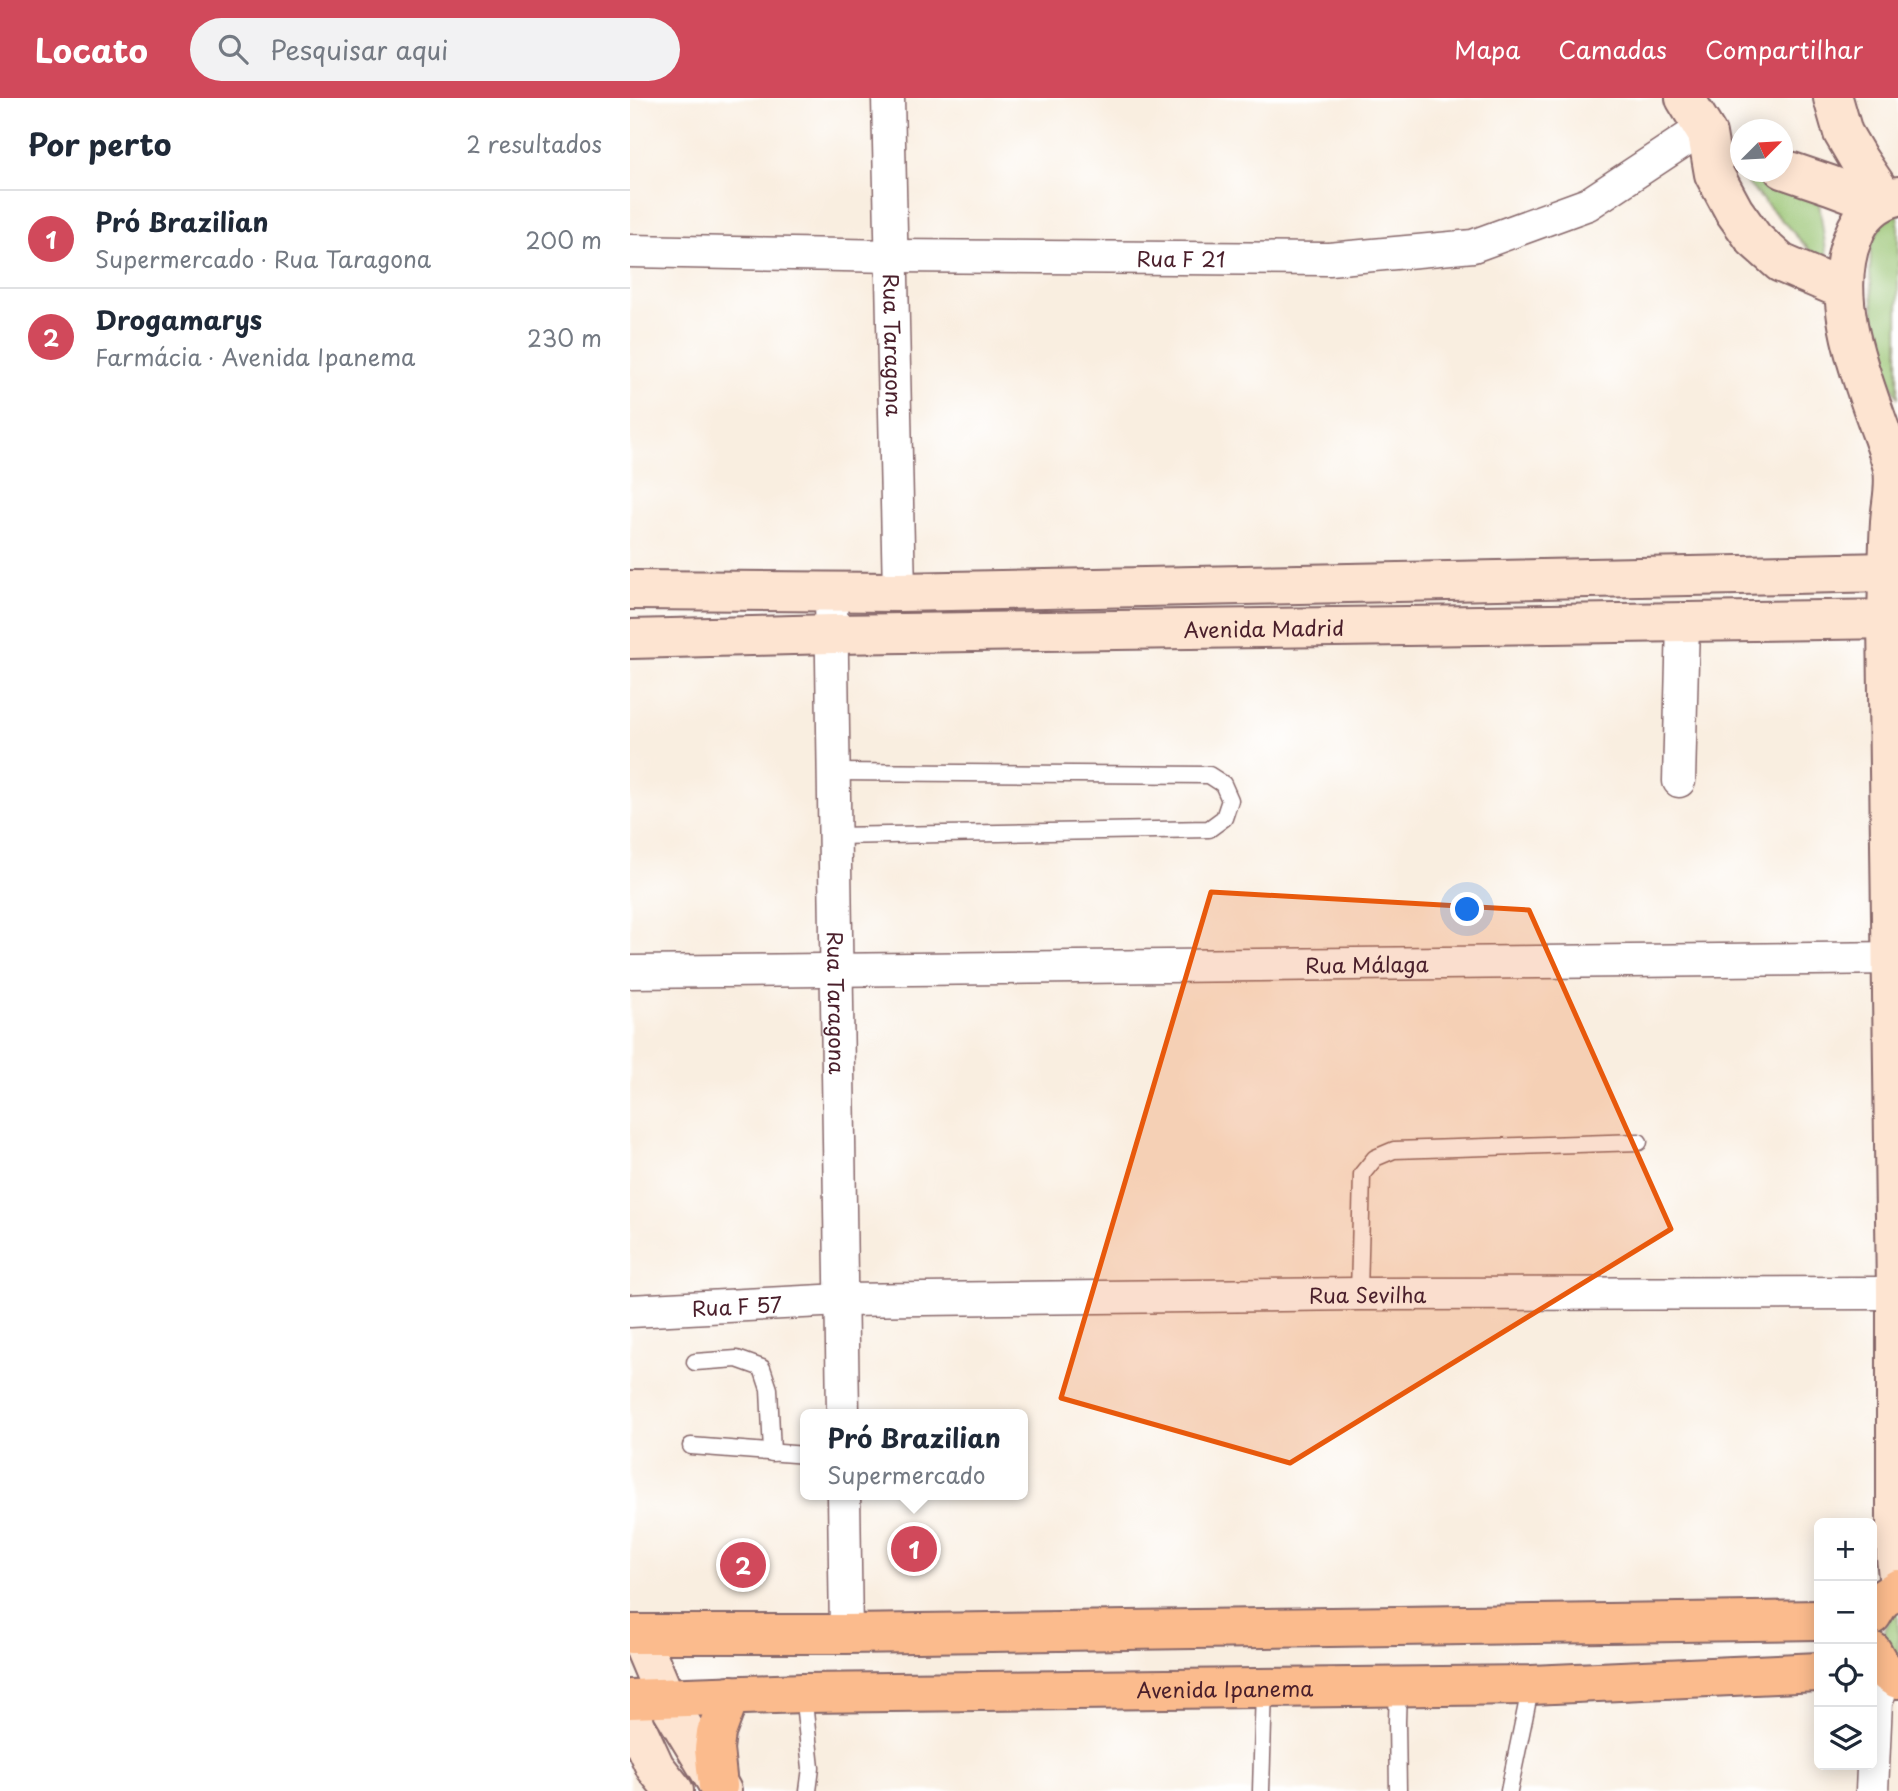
<!DOCTYPE html>
<html lang="pt">
<head>
<meta charset="utf-8">
<style>
  :root { --surface:#fff; --page:#f2f2f3; --text:#1f2937; --muted:#747a83; --line:#e0e1e3; --accent:#d1495b }
  body { margin:0; font-family:"Playpen Sans",sans-serif; background:var(--page); color:var(--text) }
  .controls { position:absolute; right:21px; bottom:21px; display:grid; overflow:hidden; border-radius:10px; box-shadow:0 4px 18px #0003 }
  .controls button { width:63px; height:63px; display:grid; place-items:center; padding:0; border:0; border-bottom:2px solid var(--line); background:var(--surface); color:var(--text); font:35px sans-serif }
  .compass { position:absolute; left:1100px; top:21px; width:63px; height:63px; border-radius:50%; background:var(--surface); box-shadow:0 4px 18px #0003; rotate:66deg }
  .you { position:absolute; left:838px; top:812px; width:24px; height:24px; margin:-18px; border:5px solid #fff; border-radius:50%; background:#1a73e8; box-shadow:0 0 0 10px #1a73e833 }
  .badge { display:grid; place-items:center; width:46px; height:46px; border-radius:50%; background:var(--accent); color:#fff; font-size:23px; font-weight:700 }
  .pin { position:absolute; translate:-50% -50%; border:4px solid #fff; box-shadow:0 2px 7px #0006 }
  .popup { position:absolute; left:170px; top:1311px; width:228px; height:91px; box-sizing:border-box; display:grid; place-content:center; border-radius:10px; background:var(--surface); filter:drop-shadow(0 2px 5px #0005); font-size:23px; white-space:nowrap; color:var(--muted) }
  .popup b { font-size:26px; color:var(--text) }
  .popup::after { content:''; position:absolute; left:50%; top:100%; margin-left:-14px; border:14px solid transparent; border-top-color:var(--surface) }
  .list { margin:0; padding:0; list-style:none }
  h2 { display:flex; justify-content:space-between; align-items:center; height:91px; margin:0; padding:0 28px; font-size:30px }
  h2 small { font-size:23px; font-weight:400; color:var(--muted) }
  .list li { display:grid; grid-template-columns:46px 1fr auto; gap:21px; align-items:center; box-sizing:border-box; height:98px; padding:0 28px; border-top:2px solid var(--line) }
  .list b { display:block; font-size:26px; white-space:nowrap }
  .list p { margin:0; font-size:23px; white-space:nowrap; color:var(--muted) }
  .list em { font-size:23px; font-style:normal; color:var(--muted) }
  .icon { flex:none; width:38px; height:38px; fill:none; stroke:currentColor; stroke-width:2; stroke-linecap:round; stroke-linejoin:round }
  .map { position:relative; flex:none; width:1268px; height:1693px; overflow:hidden }
  header { display:flex; align-items:center; gap:42px; box-sizing:border-box; height:98px; padding:0 35px; background:var(--accent); color:#fff }
  header strong { font-size:33px }
  nav { display:flex; gap:38px; margin-inline-start:auto; font-size:24px }
  .search { width:490px; height:63px; background:var(--page); display:flex; align-items:center; gap:18px; box-sizing:border-box; padding:0 24px; border-radius:38px; color:var(--muted); font-size:26px }
  main { display:flex }
  aside { flex:1; background:var(--surface) }
  .map>svg:first-child { display:block }
</style>
</head>
<body>
<header>
<strong>Locato</strong>
<div class="search"><svg class="icon" aria-label="search" viewBox="0 0 24 24"><circle cx="10" cy="10" r="6"/><path d="M15 15l6 6"/></svg>Pesquisar aqui</div>
<nav><a>Mapa</a><a>Camadas</a><a>Compartilhar</a></nav>
</header>
<main>
<aside>
<h2>Por perto<small>2 resultados</small></h2>
<ul class="list">
<li><span class="badge">1</span><div><b>Pró Brazilian</b><p>Supermercado · Rua Taragona</p></div><em>200 m</em></li>
<li><span class="badge">2</span><div><b>Drogamarys</b><p>Farmácia · Avenida Ipanema</p></div><em>230 m</em></li>
</ul>
</aside>
<div class="map">
<svg width="1268" height="1693" viewBox="0 0 1268 1693">
  <rect width="100%" height="100%" fill="#fff"/>
  <filter id="ink" filterUnits="userSpaceOnUse"><feTurbulence type="fractalNoise" baseFrequency=".0143" numOctaves="2"/><feDisplacementMap in="SourceGraphic" scale="14" xChannelSelector="R" yChannelSelector="G"/><feConvolveMatrix kernelMatrix="1 2 1 2 8 2 1 2 1" color-interpolation-filters="sRGB"/></filter>
  <filter id="wash" filterUnits="userSpaceOnUse"><feTurbulence type="fractalNoise" baseFrequency=".00686" numOctaves="4" result="noise"/><feDisplacementMap in="SourceGraphic" scale="28" xChannelSelector="R" yChannelSelector="G"/><feGaussianBlur stdDeviation="1.57" result="paint"/><feColorMatrix in="noise" values="0 0 0 0 0 0 0 0 0 0 0 0 0 0 0 0 0 1.4 0 .05"/><feComposite in="paint" operator="in"/></filter>
  <g filter="url(#wash)">
    <rect width="100%" height="100%" fill="#f9eee0"/>
    <g fill="#98c371" stroke="#71714e" stroke-width="2">
      <path d="M1105,72L1189,105L1199,173Z"/>
      <path d="M1268,114V300L1254,270L1244,216L1240,175L1241,146L1252,126Z"/>
      <path d="M1268,1509V1560C1249,1539 1252,1531 1268,1509Z"/>
    </g>
  </g>
  <g filter="url(#ink)">
    <g fill="none" stroke-linecap="round" stroke-linejoin="round">
      <defs>
        <g id="lane">
          <path d="M204,674L579,677L593,686L600,702L594,720L579,731L204,738"/>
          <path d="M729,1196L732,1076L745,1060L764,1052L1009,1044"/>
          <path d="M65,1264L107,1261L132,1270L139,1291L142,1355"/>
          <path d="M61,1348L176,1357"/>
          <path d="M173,1595L181,1670L178,1693"/>
          <path d="M631,1693L634,1590"/>
          <path d="M768,1693L767,1624L768,1588"/>
          <path d="M879,1693L901,1587"/>
        </g>
        <g id="street">
          <path id="s1" d="M258,0L269,494"/>
          <path id="s2" d="M0,153L263,158L699,161L843,148L958,106L1073,30"/>
          <path id="s3" d="M201,494L213,1316"/>
          <path d="M1049,683L1053,524"/>
          <path id="s4" d="M0,874L1268,860"/>
          <path id="s5" d="M0,1213L212,1202L729,1196L1266,1195"/>
          <path d="M214,1397L216,1536"/>
          <path d="M1242,1693L1246,1603L1258,1576"/>
        </g>
        <g id="secondary">
          <path d="M1055,0L1077,36L1084,76L1104,113L1124,141L1151,165L1214,192"/>
          <path d="M1203,0L1213,35L1230,64L1255,101"/>
          <path d="M1153,71L1200,87L1248,105"/>
          <path d="M1268,98C1246,103 1231,117 1223,139C1200,194 1227,267 1246,320C1252,337 1259,354 1263,371C1266,389 1261,406 1260,424C1258,456 1258,489 1257,521L1266,1195V1459L1268,1479"/>
          <path d="M0,492L269,494L1258,474"/>
          <path id="s6" d="M0,541L203,536L1268,521"/>
          <path d="M9,1537L35,1599L92,1693"/>
          <path d="M0,1615L25,1669L44,1693"/>
        </g>
        <g id="primary">
          <path d="M1242,1517L1251,1502L1268,1491"/>
          <path d="M0,1536H216L1189,1522"/>
          <path d="M1242,1553C1249,1567 1254,1574 1268,1581"/>
          <path id="s7" d="M0,1601L173,1595L901,1587L1189,1574"/>
          <path d="M88,1688L84,1651L86,1635L100,1597"/>
        </g>
      </defs>
      <use href="#lane" stroke="#87676a" stroke-width="19"/>
      <use href="#street" stroke="#87676a" stroke-width="35"/>
      <use href="#secondary" stroke="#87676a" stroke-width="42"/>
      <use href="#primary" stroke="#87676a" stroke-width="42"/>
      <use href="#lane" stroke="#fff" stroke-width="16"/>
      <use href="#street" stroke="#fff" stroke-width="32"/>
      <use href="#secondary" stroke="#fde4d1" stroke-width="38"/>
      <use href="#primary" stroke="#fbbb8d" stroke-width="38"/>
    </g>
  </g>
  <path fill="#e8590c" fill-opacity="0.2" stroke="#e8590c" stroke-width="5" stroke-linejoin="round" d="M581,794L899,812L1041,1131L660,1365L431,1300Z"/>
  <g text-anchor="middle" dominant-baseline="central" stroke-width="5" stroke-linejoin="round" paint-order="stroke">
    <g font-size="21" fill="#4a1f2b" stroke="#fff">
      <text stroke="none"><textPath href="#s2" startOffset="551">Rua F 21</textPath></text>
      <text stroke="none"><textPath href="#s1" startOffset="247">Rua Taragona</textPath></text>
      <text stroke="none"><textPath href="#s6" startOffset="634">Avenida Madrid</textPath></text>
      <text stroke="none"><textPath href="#s4" startOffset="737">Rua Málaga</textPath></text>
      <text stroke="none"><textPath href="#s3" startOffset="411">Rua Taragona</textPath></text>
      <text stroke="none"><textPath href="#s5" startOffset="738">Rua Sevilha</textPath></text>
      <text stroke="none"><textPath href="#s5" startOffset="107">Rua F 57</textPath></text>
      <text stroke="none"><textPath href="#s7" startOffset="595">Avenida Ipanema</textPath></text>
    </g>
  </g>
</svg>
<div class="controls">
<button>+</button>
<button>−</button>
<button><svg class="icon" aria-label="locate" viewBox="0 0 24 24"><circle cx="12" cy="12" r="6"/><path d="M12 2v4M12 18v4M2 12h4M18 12h4"/></svg></button>
<button><svg class="icon" aria-label="layers" viewBox="0 0 24 24"><path d="M12 4l9 5-9 5-9-5zM3 14l9 5 9-5"/></svg></button>
</div>
<svg class="compass" viewBox="-18 -18 36 36"><path d="M0-13l5 13h-10z" fill="#e53935"/><path d="M0 13l5-13h-10z" fill="#747a83"/></svg>
<div class="you"></div>
<div class="pin badge" style="left:284px;top:1451px">1</div>
<div class="popup"><b>Pró Brazilian</b>Supermercado</div>
<div class="pin badge" style="left:113px;top:1467px">2</div>
</div>
</main>
</body>
</html>
